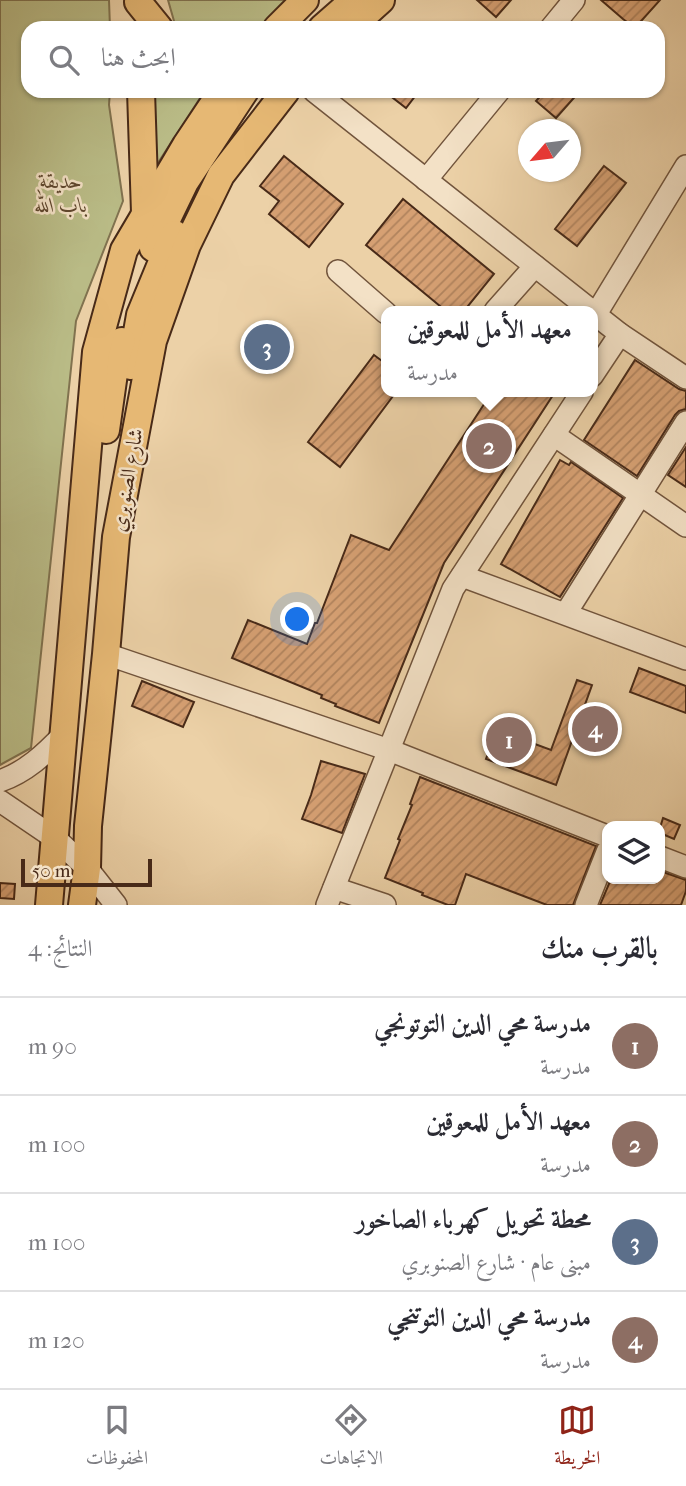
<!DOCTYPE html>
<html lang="ar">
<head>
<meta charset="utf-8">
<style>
  :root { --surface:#fff; --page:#f7f7f7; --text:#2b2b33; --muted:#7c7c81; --line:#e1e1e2; --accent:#8f2418 }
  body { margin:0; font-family:"IM FELL French Canon",Amiri,serif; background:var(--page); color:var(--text); direction:rtl }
  .controls { position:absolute; right:21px; bottom:21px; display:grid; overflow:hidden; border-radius:14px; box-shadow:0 2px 5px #0004 }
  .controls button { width:63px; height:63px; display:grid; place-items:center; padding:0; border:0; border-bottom:2px solid var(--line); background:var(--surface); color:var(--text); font:35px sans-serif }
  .compass { position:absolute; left:518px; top:119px; width:63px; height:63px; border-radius:50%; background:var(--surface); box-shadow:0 2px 5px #0004; rotate:242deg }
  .scale { position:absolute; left:21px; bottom:18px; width:131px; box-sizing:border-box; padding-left:7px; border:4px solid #482a18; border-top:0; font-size:19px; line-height:24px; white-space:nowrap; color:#482a18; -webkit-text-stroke:5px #f3e1c6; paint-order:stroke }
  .you { position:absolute; left:298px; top:620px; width:24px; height:24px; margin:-18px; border:5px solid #fff; border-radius:50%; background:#1a73e8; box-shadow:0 0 0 10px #1a73e833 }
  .badge { display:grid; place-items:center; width:46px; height:46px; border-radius:50%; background:var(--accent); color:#fff; font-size:23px; font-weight:700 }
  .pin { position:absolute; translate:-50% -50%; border:4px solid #fff; box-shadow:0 2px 7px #0006 }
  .popup { position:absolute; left:381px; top:306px; width:217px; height:91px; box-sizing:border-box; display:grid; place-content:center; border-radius:14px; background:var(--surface); filter:drop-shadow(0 2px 5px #0005); font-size:23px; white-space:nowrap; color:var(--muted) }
  .popup b { font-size:26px; color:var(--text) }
  .popup::after { content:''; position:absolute; left:50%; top:100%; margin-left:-14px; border:14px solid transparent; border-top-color:var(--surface) }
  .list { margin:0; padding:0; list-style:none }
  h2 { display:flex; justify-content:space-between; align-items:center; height:91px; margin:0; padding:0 28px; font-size:30px }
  h2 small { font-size:23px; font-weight:400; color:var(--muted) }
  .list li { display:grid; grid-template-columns:46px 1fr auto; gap:21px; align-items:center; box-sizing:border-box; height:98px; padding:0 28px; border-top:2px solid var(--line) }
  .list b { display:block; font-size:26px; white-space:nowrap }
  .list p { margin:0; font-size:23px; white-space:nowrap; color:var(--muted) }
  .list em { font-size:23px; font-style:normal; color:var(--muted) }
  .icon { flex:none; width:38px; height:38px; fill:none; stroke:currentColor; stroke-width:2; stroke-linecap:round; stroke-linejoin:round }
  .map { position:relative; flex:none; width:686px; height:905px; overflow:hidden; direction:ltr }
  .search { position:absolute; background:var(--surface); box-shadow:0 2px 5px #0004; left:21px; right:21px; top:21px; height:77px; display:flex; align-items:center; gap:18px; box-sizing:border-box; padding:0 24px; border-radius:21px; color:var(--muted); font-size:26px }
  .sheet { height:483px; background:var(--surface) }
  nav { display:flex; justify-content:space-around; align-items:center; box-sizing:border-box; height:98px; border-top:2px solid var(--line); background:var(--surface); font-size:19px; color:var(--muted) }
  nav a { display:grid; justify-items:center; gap:4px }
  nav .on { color:var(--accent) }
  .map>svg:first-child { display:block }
</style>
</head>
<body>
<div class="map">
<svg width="686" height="905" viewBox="0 0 686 905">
  <defs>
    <pattern id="building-hatch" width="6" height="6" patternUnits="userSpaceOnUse" patternTransform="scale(1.75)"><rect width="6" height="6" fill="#d6a073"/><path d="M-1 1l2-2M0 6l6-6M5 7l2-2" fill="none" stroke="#b0835d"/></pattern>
  </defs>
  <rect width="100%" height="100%" fill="#ecd1a7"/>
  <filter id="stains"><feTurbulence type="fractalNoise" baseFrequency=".00286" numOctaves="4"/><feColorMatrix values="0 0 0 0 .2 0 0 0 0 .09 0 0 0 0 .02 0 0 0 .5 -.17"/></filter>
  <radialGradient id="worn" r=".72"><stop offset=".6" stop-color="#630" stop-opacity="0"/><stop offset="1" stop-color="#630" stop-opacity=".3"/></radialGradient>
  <g fill="#b9bb86" stroke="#80724f" stroke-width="2">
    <path d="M0,0H109L110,28H28V91H110L109,105L123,201L76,321L31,748L0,765Z"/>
    <path d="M168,0H286L258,28H176Z"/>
    <path d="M150,91L204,92L152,172Z"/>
  </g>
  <g fill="url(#building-hatch)" stroke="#482a18" stroke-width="2">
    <path d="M477,0H511L496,17Z"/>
    <path d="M601,0H660L635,28L623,19Z"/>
    <path d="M384,91H419L406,108Z"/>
    <path d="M545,91H580L556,118L536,101Z"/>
    <path d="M284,156L343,204L309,247L269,214L279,201L260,186Z"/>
    <path d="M604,166L626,183L577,246L555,229Z"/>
    <path d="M403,199L494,274L464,311H446L366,245Z"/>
    <path d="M374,355L386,364V392H396L340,467L308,442Z"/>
    <path d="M635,360L679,389L686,391V409L679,411L675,415L637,476L584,440Z"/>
    <path d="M492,392H555L444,563L379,723L335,706L336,704L321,698L322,695L232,658L248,620L307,644L315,623H317L351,535L389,550Z"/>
    <path d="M686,447V487L668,475Z"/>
    <path d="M560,460L569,465L571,462L623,498L560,597L501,564Z"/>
    <path d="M639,668L686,686V713L630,692Z"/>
    <path d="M577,680L592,685L556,785L486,759L497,730L551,750Z"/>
    <path d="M142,681L194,702L183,727L132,706Z"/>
    <path d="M321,761L365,774L342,833L302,819L311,795Z"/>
    <path d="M420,777L596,846L573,905H547L466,874L455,905H448L422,895L423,893L385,878L400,840L398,839L412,805L410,804Z"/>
    <path d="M663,818L680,825L674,839L660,833V828Z"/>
    <path d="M660,871L686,880V891L681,905H600L611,879H660Z"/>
    <path d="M0,883L15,884L14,899L0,898Z"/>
  </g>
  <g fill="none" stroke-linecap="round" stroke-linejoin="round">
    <defs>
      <g id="minor">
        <path d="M551,28L574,0"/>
        <path d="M314,91L592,311"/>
        <path d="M426,180L499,91"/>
        <path d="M338,271L386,313"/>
        <path d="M495,311L535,266"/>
        <path d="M592,312L620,334L686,378"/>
        <path d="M596,314L686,166"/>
        <path d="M592,376L620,334"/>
        <path d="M554,435L686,526"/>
        <path d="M462,576L686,659"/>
        <path d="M566,613L686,422"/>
        <path d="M106,654L389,750L607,836"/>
        <path d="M0,781C26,772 45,754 64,734"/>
        <path d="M0,801L56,839L87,868L116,905"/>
        <path d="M660,857L686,867"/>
        <path d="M334,888L385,905"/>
        <path d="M327,905L453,589L582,392"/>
        <path d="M586,905L607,852"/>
      </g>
      <g id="major">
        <path d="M138,2L159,28"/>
        <path d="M277,28L305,0"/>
        <path d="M322,28L354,0"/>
        <path d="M350,28L381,0"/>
        <path d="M141,91L145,213"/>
        <path d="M153,248L185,182L245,91"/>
        <path d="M131,366L140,315L168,247L175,234"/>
        <path d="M106,430L116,359L122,341"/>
        <path d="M49,905L96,352L124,250L186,145L222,91"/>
        <path d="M82,905L87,868L88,826L106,654L116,537L153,341L187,245L221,175L286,91"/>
      </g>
    </defs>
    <use href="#minor" stroke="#71543c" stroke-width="24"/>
    <use href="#major" stroke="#482a18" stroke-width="30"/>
    <use href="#minor" stroke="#f3e1c6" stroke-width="21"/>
    <use href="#major" stroke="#e6b874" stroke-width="26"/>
  </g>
  <g text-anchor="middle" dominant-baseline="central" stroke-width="5" stroke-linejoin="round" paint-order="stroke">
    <g font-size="21" font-style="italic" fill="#5f472e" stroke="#f3e1c6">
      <text x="61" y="181">حديقة<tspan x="61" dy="24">باب الله</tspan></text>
    </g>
    <g font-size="21" fill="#482a18" stroke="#f3e1c6">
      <text transform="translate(127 480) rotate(-80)">شارع الصنوبري</text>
    </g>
  </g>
  <rect width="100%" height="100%" filter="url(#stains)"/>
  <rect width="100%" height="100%" fill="url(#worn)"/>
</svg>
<div class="controls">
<button><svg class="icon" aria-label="layers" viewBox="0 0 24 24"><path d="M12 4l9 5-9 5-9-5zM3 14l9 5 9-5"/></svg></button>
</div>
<svg class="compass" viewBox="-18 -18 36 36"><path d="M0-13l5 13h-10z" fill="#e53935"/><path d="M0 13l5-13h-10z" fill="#7c7c81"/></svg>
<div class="scale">50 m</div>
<div class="you"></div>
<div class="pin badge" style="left:509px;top:740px;background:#8d6e63">1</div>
<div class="pin badge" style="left:489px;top:446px;background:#8d6e63">2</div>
<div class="popup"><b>معهد الأمل للمعوقين</b>مدرسة</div>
<div class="pin badge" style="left:267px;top:347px;background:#5c6f8a">3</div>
<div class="pin badge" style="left:595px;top:729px;background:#8d6e63">4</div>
<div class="search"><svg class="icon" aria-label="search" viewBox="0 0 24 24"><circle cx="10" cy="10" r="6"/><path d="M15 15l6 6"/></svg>ابحث هنا</div>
</div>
<section class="sheet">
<h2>بالقرب منك<small>النتائج: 4</small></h2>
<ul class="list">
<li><span class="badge" style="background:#8d6e63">1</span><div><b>مدرسة محي الدين التوتونجي</b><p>مدرسة</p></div><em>90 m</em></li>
<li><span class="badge" style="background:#8d6e63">2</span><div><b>معهد الأمل للمعوقين</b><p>مدرسة</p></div><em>100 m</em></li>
<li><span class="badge" style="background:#5c6f8a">3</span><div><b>محطة تحويل كهرباء الصاخور</b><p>مبنى عام · شارع الصنوبري</p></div><em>100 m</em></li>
<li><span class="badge" style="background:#8d6e63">4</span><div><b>مدرسة محي الدين التوتنجي</b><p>مدرسة</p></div><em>120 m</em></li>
</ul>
</section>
<nav>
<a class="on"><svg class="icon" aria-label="map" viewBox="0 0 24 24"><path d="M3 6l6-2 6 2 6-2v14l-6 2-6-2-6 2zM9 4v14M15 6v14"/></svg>الخريطة</a>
<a><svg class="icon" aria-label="directions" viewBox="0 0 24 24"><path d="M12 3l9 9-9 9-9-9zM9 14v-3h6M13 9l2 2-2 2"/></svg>الاتجاهات</a>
<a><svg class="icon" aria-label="saved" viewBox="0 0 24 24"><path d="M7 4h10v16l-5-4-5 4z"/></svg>المحفوظات</a>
</nav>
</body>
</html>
